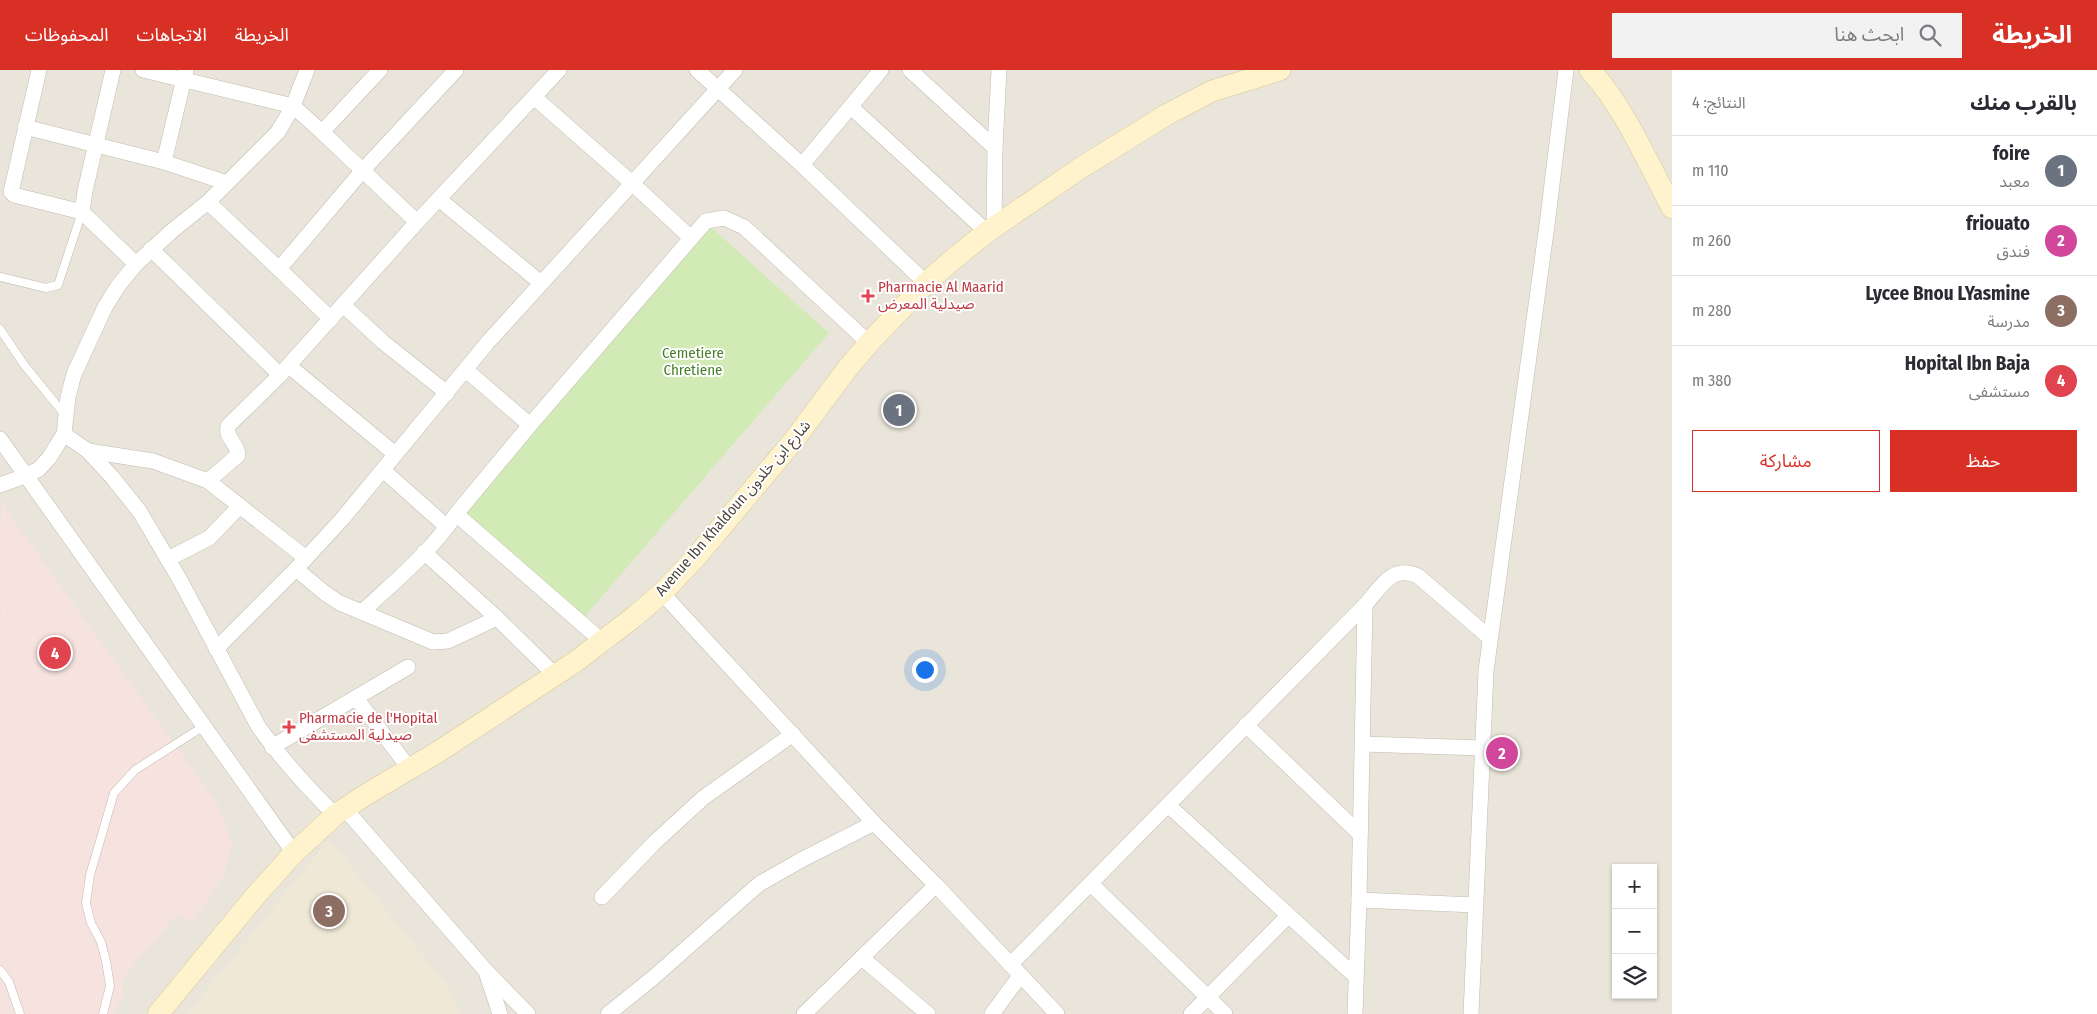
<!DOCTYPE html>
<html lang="ar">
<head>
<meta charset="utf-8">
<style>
  :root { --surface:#fff; --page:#f2f2f3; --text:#2b2b33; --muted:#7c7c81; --line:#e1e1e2; --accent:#d93025 }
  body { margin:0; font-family:"Fira Sans Condensed","Noto Sans Arabic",sans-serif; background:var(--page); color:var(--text); direction:rtl }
  .controls { position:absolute; right:15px; bottom:15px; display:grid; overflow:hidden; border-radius:0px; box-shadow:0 1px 4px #0004 }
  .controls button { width:45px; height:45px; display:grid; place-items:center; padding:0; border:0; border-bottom:1px solid var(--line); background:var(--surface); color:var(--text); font:25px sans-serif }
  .you { position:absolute; left:924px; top:599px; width:18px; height:18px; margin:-12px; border:4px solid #fff; border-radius:50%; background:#1a73e8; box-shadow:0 0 0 8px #1a73e833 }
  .badge { display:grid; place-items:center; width:32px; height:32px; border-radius:50%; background:var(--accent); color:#fff; font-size:16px; font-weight:700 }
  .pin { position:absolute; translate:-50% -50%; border:2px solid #fff; box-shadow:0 1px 5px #0006 }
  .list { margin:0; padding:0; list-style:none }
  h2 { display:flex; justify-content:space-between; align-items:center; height:65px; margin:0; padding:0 20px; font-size:21px }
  h2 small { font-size:16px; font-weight:400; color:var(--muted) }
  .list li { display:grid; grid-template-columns:32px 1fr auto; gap:15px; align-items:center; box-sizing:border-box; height:70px; padding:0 20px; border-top:1px solid var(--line) }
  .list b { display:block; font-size:19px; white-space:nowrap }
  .list p { margin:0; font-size:16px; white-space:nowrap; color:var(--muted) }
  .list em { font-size:16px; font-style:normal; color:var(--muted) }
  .actions { display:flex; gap:10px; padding:15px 20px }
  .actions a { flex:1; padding:11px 0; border:1px solid var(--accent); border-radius:0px; text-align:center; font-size:18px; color:var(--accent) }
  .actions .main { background:var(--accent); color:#fff }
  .icon { flex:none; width:28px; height:28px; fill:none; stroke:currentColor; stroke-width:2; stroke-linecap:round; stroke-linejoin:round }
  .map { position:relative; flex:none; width:1672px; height:944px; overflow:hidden; direction:ltr }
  header { display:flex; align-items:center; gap:30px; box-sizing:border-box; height:70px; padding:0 25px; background:var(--accent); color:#fff }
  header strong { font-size:24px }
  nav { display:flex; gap:28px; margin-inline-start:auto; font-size:18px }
  .search { width:350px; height:45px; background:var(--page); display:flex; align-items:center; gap:12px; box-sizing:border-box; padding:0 18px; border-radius:0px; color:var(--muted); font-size:19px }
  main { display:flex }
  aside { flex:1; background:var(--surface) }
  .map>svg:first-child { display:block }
</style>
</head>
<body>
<header>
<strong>الخريطة</strong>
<div class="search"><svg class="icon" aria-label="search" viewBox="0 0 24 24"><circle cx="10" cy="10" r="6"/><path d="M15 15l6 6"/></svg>ابحث هنا</div>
<nav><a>الخريطة</a><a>الاتجاهات</a><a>المحفوظات</a></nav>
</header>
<main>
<aside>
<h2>بالقرب منك<small>النتائج: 4</small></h2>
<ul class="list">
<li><span class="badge" style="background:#6b7280">1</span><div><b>foire</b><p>معبد</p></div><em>110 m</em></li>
<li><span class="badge" style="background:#d1479c">2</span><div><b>friouato</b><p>فندق</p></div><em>260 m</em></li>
<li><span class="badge" style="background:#8d6e63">3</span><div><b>Lycee Bnou LYasmine</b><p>مدرسة</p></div><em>280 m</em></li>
<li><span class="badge" style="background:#e0444e">4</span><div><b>Hopital Ibn Baja</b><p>مستشفى</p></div><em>380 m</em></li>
</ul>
<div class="actions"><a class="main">حفظ</a><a>مشاركة</a></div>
</aside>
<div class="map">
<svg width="1672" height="944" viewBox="0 0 1672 944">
  <rect width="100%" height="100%" fill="#f6f3ec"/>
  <path fill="#eae5da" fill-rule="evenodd" d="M0,0H1672V944H0ZM1616,798H1653V925H1616Z"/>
  <path fill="#efe8d6" d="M329,769L445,913L462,944H187Z"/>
  <path fill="#f6e3e0" d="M1,433L217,733L232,773L223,807L194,851L176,845L120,912L124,925L112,944H0Z"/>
  <path fill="#d2eab5" d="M703,150L829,263L585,546L456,437Z"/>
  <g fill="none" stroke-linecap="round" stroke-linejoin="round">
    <defs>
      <g id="lane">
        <path d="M0,207L46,218L58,215L82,142"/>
        <path d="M0,259L25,296L65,345"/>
        <path d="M0,900L9,912L20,944"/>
        <path d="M103,944L110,916L106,891L101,872L91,853L86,833L90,805L114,723L135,700L204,656"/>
      </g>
      <g id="street">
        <path d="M39,0L11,122L14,125L82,142"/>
        <path d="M113,0L85,121L82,142L136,194"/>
        <path d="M143,0L293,36L322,62"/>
        <path d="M380,0L322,62L417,152"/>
        <path d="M697,0L802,95L926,213"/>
        <path d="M910,0L995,78"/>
        <path d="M534,27L633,114L691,168"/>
        <path d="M851,37L987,162"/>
        <path d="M25,57L164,92L186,0"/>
        <path d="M164,92L227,113"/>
        <path d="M802,95L881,0"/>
        <path d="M440,130L541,213"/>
        <path d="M208,132L279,199L363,100L456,0"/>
        <path d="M994,156L995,78L999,0"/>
        <path d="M151,179L280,305"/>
        <path d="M279,199L331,249"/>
        <path d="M343,235L383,272L447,323"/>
        <path d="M289,296L395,384"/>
        <path d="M466,300L530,355"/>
        <path d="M64,364L88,381L112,407L140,442L180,510L258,656C281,689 307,717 335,745"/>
        <path d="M0,369L294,783"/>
        <path d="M88,381L153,391L208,411L306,488"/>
        <path d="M383,400L447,457"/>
        <path d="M208,411L238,385C238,374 225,368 228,356L280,305L417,152L559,0"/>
        <path d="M0,415L25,406L39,399L49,388L64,364L68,327L74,304L105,237L118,216L136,194L173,160L208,132L278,62L293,36L307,0"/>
        <path d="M456,444L603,572"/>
        <path d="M424,482L497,548L554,604"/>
        <path d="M168,489L209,468L240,436"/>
        <path d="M296,499L326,524L340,533L433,572L448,571L497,548"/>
        <path d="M662,523L874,753L936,815L1057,944"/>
        <path d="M363,541C395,511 432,481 456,444L530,355L706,151L724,148L744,157L869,273"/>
        <path d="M216,579L296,499L343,448L488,272L735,0"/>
        <path d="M356,628L409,698"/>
        <path d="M1246,655L1360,764"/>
        <path d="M1362,674L1482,678"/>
        <path d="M272,677L408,597"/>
        <path d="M1168,735L1355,906"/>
        <path d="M345,739L486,901L528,944"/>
        <path d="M1091,814L1225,944"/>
        <path d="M602,827L655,772L703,728L793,664"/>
        <path d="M1359,830L1475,835"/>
        <path d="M862,888L928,944"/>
        <path d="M1010,895L1365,535C1381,517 1392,494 1418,506L1490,568"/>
        <path d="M487,905L500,944"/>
        <path d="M608,944L654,907L759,814L803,789L874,753"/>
        <path d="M804,944L936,815"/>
        <path d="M992,944L1020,906"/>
        <path d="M1191,944L1288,846"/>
        <path d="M1355,944L1359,830L1365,535"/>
        <path d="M1471,944L1486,601L1547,155L1566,0"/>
      </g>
      <g id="secondary">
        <path d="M1590,0C1623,35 1649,95 1672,138"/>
        <path d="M158,944L257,824L294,783L335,745L367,724L438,682L575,592L634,547L662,523L697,486L794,370L847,299L869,273L926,213L951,191L987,162L1079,99L1166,45L1212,21L1280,0"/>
      </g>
    </defs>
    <use href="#lane" stroke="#c2bbae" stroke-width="9"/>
    <use href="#street" stroke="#c2bbae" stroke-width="16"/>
    <use href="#secondary" stroke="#d6c79b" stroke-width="22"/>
    <use href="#lane" stroke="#fff" stroke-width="8"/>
    <use href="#street" stroke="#fff" stroke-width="15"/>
    <use href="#secondary" stroke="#fff3cd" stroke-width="21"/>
  </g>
  <g fill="#e0444e" stroke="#fff" stroke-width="2">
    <path d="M865.5 218.5h5v5h5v5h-5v5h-5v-5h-5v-5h5z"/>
    <path d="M286.5 649.5h5v5h5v5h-5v5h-5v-5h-5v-5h5z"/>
  </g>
  <g text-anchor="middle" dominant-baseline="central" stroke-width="4" stroke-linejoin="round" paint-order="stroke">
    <g font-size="15" fill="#be3a42" stroke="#fff" text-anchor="start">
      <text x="878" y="217">Pharmacie Al Maarid<tspan x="878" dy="17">صيدلية المعرض</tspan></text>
      <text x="299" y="648">Pharmacie de l'Hopital<tspan x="299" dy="17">صيدلية المستشفى</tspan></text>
    </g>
    <g font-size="15" fill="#4a7f2a" stroke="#fff">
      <text x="693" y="283">Cemetiere<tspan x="693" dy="17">Chretiene</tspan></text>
    </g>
    <g font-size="15" fill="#4b4439" stroke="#fff">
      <text transform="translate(733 438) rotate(-49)">Avenue Ibn Khaldoun شارع ابن خلدون</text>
    </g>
  </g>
</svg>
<div class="controls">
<button>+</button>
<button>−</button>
<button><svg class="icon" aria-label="layers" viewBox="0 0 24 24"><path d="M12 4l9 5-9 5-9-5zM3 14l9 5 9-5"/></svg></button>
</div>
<div class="you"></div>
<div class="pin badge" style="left:899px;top:340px;background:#6b7280">1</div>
<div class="pin badge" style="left:1502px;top:683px;background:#d1479c">2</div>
<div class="pin badge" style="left:329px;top:841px;background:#8d6e63">3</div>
<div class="pin badge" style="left:55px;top:583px;background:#e0444e">4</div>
</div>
</main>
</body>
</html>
